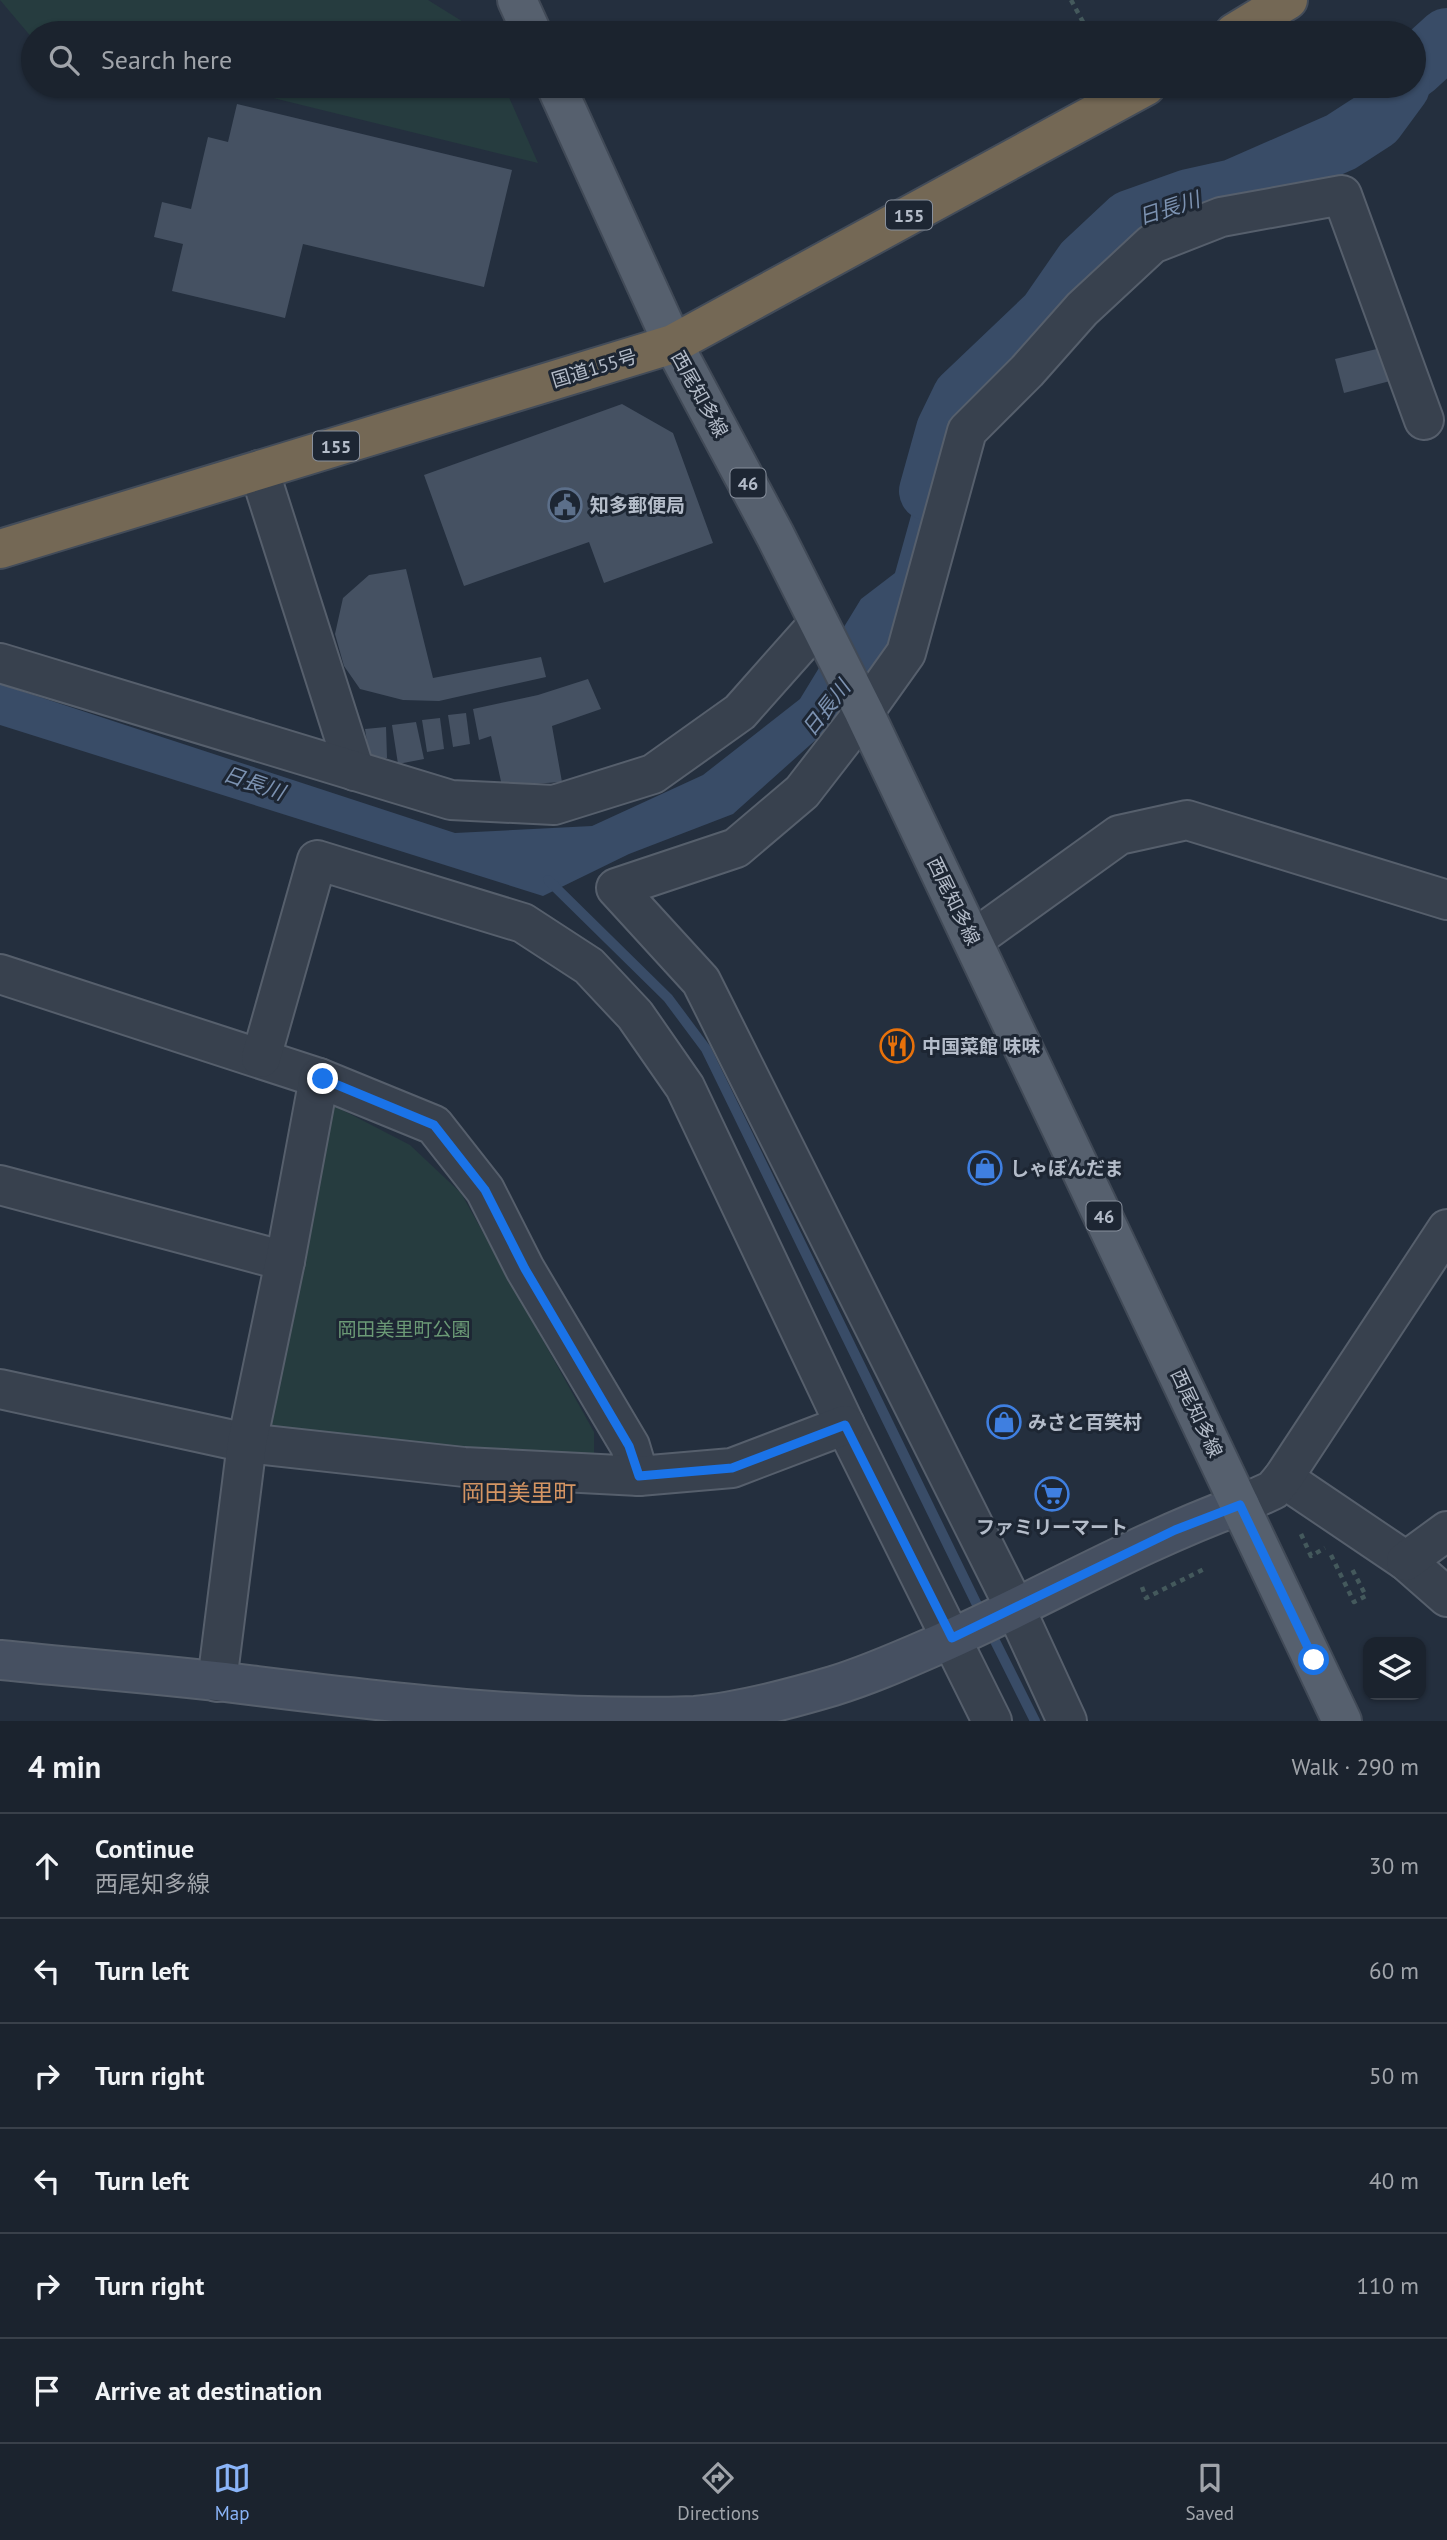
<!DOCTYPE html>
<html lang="en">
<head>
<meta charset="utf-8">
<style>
  :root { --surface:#1b232e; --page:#282f3a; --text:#f1f3f6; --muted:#a0a4aa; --line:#39404a; --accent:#8ab4f8 }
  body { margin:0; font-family:"PT Sans","Noto Sans JP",sans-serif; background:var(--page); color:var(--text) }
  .controls { position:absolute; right:21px; bottom:21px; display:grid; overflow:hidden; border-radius:14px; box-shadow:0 2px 5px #0004 }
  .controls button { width:63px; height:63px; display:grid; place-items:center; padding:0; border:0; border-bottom:2px solid var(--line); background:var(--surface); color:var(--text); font:35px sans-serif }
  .stop { position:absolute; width:21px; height:21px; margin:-16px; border:5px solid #1a73e8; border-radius:50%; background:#fff }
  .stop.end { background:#1a73e8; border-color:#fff; box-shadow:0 2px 7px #0008 }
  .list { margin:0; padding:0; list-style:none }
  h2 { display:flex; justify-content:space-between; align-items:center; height:91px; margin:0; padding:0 28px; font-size:30px }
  h2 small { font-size:23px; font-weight:400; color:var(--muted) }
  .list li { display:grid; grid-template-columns:46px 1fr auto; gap:21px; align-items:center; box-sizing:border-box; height:105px; padding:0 28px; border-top:2px solid var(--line) }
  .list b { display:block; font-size:26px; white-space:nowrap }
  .list p { margin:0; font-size:23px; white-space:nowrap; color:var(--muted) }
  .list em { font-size:23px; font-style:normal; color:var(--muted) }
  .icon { flex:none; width:38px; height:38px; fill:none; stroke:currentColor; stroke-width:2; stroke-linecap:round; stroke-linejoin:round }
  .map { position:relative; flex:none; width:1447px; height:1721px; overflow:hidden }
  .search { position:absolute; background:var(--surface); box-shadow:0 2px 5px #0004; left:21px; right:21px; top:21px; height:77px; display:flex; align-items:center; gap:18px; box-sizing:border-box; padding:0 24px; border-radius:38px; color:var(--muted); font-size:26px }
  .sheet { height:721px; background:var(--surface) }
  nav { display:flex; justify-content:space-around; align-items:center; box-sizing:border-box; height:98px; border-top:2px solid var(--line); background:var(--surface); font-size:19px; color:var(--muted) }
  nav a { display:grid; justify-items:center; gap:4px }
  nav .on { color:var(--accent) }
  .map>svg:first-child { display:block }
</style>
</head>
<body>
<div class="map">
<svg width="1447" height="1721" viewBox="0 0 1447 1721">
  <rect width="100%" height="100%" fill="#242f3e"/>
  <g fill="#263c3f">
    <path d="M0,0H428L481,33H33V39Z"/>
    <path d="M224,86H504L538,163Z"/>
    <path d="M325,1101L410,1145L461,1193L594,1432V1454L570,1465L263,1430Z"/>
  </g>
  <path fill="#394c67" d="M941,408L959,414L892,649L829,728L733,814L629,854L543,896L0,725V684L455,833L592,826L703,775L800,699L861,599L895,573Z"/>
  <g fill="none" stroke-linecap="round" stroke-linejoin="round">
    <g stroke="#394c67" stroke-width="10">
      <path d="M548,880L668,998L706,1049L983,1617"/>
      <path d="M990,1631L1035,1721"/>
    </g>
    <g stroke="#394c67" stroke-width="60">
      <path d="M1414,68L1447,38"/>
      <path d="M929,491L946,430L962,397L1048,315L1084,263L1130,220L1189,199L1234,189L1341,142L1375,120L1400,86"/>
    </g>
  </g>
  <g fill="#455162">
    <path d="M237,104L512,170L484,287L303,244L285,318L172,291L183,244L154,237L162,202L191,209L208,137L228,142Z"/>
    <path d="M1385,347L1394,380L1344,393L1335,359Z"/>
    <path d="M622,404L673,433L713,543L604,583L589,542L464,586L424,475Z"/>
    <path d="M406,569L433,678L541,657L546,677L439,701L403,700L360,689L344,666L335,634L343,598L369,575Z"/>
    <path d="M588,679L601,709L552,726L562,782L502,786L491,736L479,740L473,709L538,695Z"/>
    <path d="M466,713L470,744L453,747L448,715Z"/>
    <path d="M440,718L444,749L427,752L422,720Z"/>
    <path d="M416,722L424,759L398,764L392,725Z"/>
    <path d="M386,727L387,758L370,761L365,729Z"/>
  </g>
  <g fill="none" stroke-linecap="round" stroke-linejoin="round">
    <defs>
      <g id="street">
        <path d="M259,470L355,771"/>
        <path d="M0,663L451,800L554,805L653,774L740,712L819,623"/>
        <path d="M973,940L1119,835L1187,820L1447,900"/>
        <path d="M0,974L319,1078L434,1125L485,1190L525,1269L630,1446L639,1476"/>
        <path d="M261,1058L317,860L523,923L589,966L635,1015L685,1087L845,1425L992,1721"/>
        <path d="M0,1185L285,1261"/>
        <path d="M0,1389L247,1443L464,1467L639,1476L732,1468L845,1425"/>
        <path d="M1283,1478L1406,1561L1447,1597"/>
        <path d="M1240,1505L1273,1490L1283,1478L1447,1229"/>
        <path d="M1406,1561L1447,1531"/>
        <path d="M217,1682L247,1443L285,1261L319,1078"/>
        <path d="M1067,1721L1015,1608L701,981L616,888L736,848L802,792L864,712L906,653L967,431L1027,371L1082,309L1152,244L1221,217L1342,195L1424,420"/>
      </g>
      <path id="secondary" d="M0,1660C86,1669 172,1675 257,1686C402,1704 548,1721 695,1716C741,1712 789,1699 833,1686C866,1676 898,1662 930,1648C1034,1603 1133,1544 1240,1505"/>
      <g id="primary">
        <path d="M517,0L532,33"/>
        <path d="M556,86L673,344L775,535L864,712L1342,1721"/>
      </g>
      <g id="highway">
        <path d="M1234,33L1288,0"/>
        <path d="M0,549L673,344L1146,86"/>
      </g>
    </defs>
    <use href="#street" stroke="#565f6c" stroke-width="42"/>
    <use href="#secondary" stroke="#565f6c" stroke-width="42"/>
    <use href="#primary" stroke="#414a57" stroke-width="42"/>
    <use href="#highway" stroke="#434c59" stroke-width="42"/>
    <g stroke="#44595c" stroke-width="4.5" stroke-dasharray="5 5" stroke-linecap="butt">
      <path d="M1071,0L1089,33"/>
      <path d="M1301,1534L1311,1556L1325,1548"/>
      <path d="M1331,1555L1354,1602L1366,1596L1352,1569"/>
      <path d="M1142,1587L1146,1598L1206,1568"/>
    </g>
    <use href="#street" stroke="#38414e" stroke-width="38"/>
    <use href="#secondary" stroke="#465061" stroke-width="38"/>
    <use href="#primary" stroke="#56606e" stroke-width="38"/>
    <use href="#highway" stroke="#746855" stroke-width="38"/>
  </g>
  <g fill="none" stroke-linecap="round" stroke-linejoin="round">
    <path stroke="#1a73e8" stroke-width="9" d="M323,1079L434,1125L485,1190L525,1269L629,1446L639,1476L732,1468L845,1425L952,1638L1175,1530L1240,1505L1314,1660"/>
  </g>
  <defs>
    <symbol id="civic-ring" viewBox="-11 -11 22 22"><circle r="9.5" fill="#1d2633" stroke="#5c6f8a" stroke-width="1.5"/><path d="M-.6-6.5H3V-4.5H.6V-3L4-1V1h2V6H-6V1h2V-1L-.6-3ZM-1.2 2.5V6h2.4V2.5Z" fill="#5c6f8a"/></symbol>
    <symbol id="restaurant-ring" viewBox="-11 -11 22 22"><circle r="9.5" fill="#1d2633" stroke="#e8710a" stroke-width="1.5"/><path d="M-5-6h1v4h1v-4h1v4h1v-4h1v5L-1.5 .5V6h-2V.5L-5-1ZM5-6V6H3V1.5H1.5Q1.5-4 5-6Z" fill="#e8710a"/></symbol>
    <symbol id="shop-ring" viewBox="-11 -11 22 22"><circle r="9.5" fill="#1d2633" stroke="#3f7fe0" stroke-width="1.5"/><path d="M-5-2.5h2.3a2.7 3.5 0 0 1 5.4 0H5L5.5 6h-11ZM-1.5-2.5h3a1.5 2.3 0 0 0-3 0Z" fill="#3f7fe0"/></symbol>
    <symbol id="supermarket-ring" viewBox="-11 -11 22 22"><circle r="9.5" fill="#1d2633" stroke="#3f7fe0" stroke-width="1.5"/><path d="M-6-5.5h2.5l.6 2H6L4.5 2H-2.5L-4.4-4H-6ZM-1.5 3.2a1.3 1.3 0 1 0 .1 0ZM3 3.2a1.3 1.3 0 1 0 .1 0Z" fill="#3f7fe0"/></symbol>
  </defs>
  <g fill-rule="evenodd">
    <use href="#civic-ring" x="546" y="486" width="38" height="38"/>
    <use href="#restaurant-ring" x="878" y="1027" width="38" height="38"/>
    <use href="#shop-ring" x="966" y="1149" width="38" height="38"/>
    <use href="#shop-ring" x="985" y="1403" width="38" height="38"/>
    <use href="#supermarket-ring" x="1033" y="1475" width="38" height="38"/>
  </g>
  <g text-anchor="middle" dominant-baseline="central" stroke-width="6" stroke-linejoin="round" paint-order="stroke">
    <g fill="#1d2633" stroke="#878f9c" stroke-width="2">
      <rect x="886" y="200.5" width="46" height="29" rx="5"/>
      <rect x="313" y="431.5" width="46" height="29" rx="5"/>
      <rect x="730.5" y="468.5" width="35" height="29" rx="5"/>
      <rect x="1086.5" y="1201.5" width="35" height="29" rx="5"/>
    </g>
    <g font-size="18" font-weight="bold" fill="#b4bcc9">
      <text x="909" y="215">155</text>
      <text x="336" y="446">155</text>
      <text x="748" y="483">46</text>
      <text x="1104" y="1216">46</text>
    </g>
    <g font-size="19" fill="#b4bcc9" stroke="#1d2633">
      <text transform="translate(594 368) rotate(-17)">国道155号</text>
      <text transform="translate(700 394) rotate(61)">西尾知多線</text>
      <text transform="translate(954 901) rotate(64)">西尾知多線</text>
      <text transform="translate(1197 1413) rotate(65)">西尾知多線</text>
    </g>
    <g font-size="19" font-weight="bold" fill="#b4bcc9" stroke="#1d2633" text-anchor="start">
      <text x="590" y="505">知多郵便局</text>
      <text x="922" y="1046">中国菜館 味味</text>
      <text x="1010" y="1168">しゃぼんだま</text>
      <text x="1028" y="1422">みさと百笑村</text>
      <text x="1052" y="1527" text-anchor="middle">ファミリーマート</text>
    </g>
    <g font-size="19" fill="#6b9a76" stroke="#1d2633">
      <text x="404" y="1329">岡田美里町公園</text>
    </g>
    <g font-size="21" font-style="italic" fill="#7c92b1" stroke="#1d2633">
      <text transform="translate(1169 208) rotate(-18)">日長川</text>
      <text transform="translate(826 708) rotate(-52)">日長川</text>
      <text transform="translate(254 783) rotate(19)">日長川</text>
    </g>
    <g font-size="23" fill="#d59563" stroke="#1d2633">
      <text x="519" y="1492">岡田美里町</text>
    </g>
  </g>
</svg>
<div class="controls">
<button><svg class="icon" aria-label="layers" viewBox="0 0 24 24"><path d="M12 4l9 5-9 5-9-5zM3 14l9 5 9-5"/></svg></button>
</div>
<div class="stop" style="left:1314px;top:1660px"></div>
<div class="stop end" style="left:323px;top:1079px"></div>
<div class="search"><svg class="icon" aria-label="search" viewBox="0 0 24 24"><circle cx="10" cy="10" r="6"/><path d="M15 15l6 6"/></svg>Search here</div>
</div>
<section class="sheet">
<h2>4 min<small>Walk · 290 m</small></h2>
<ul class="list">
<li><svg class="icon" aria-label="ahead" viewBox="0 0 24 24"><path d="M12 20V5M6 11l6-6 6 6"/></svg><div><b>Continue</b><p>西尾知多線</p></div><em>30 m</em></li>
<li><svg class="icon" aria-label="left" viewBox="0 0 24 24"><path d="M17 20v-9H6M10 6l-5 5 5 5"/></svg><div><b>Turn left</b></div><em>60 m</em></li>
<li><svg class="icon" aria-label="right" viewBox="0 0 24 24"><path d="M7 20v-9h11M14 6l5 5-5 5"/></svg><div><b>Turn right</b></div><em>50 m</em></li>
<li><svg class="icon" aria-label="left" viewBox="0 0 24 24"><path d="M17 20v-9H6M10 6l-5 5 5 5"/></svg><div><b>Turn left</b></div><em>40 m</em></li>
<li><svg class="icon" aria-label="right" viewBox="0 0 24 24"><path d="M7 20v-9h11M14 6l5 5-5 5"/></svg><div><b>Turn right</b></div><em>110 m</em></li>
<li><svg class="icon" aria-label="arrive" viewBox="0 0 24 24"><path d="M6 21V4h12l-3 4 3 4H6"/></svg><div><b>Arrive at destination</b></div></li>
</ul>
</section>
<nav>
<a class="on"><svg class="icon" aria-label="map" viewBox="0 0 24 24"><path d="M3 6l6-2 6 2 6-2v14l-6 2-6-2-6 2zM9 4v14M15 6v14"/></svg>Map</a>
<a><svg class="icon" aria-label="directions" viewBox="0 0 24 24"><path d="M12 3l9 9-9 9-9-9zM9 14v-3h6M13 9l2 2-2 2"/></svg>Directions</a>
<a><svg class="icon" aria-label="saved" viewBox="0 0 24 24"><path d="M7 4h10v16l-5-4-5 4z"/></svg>Saved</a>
</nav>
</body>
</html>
